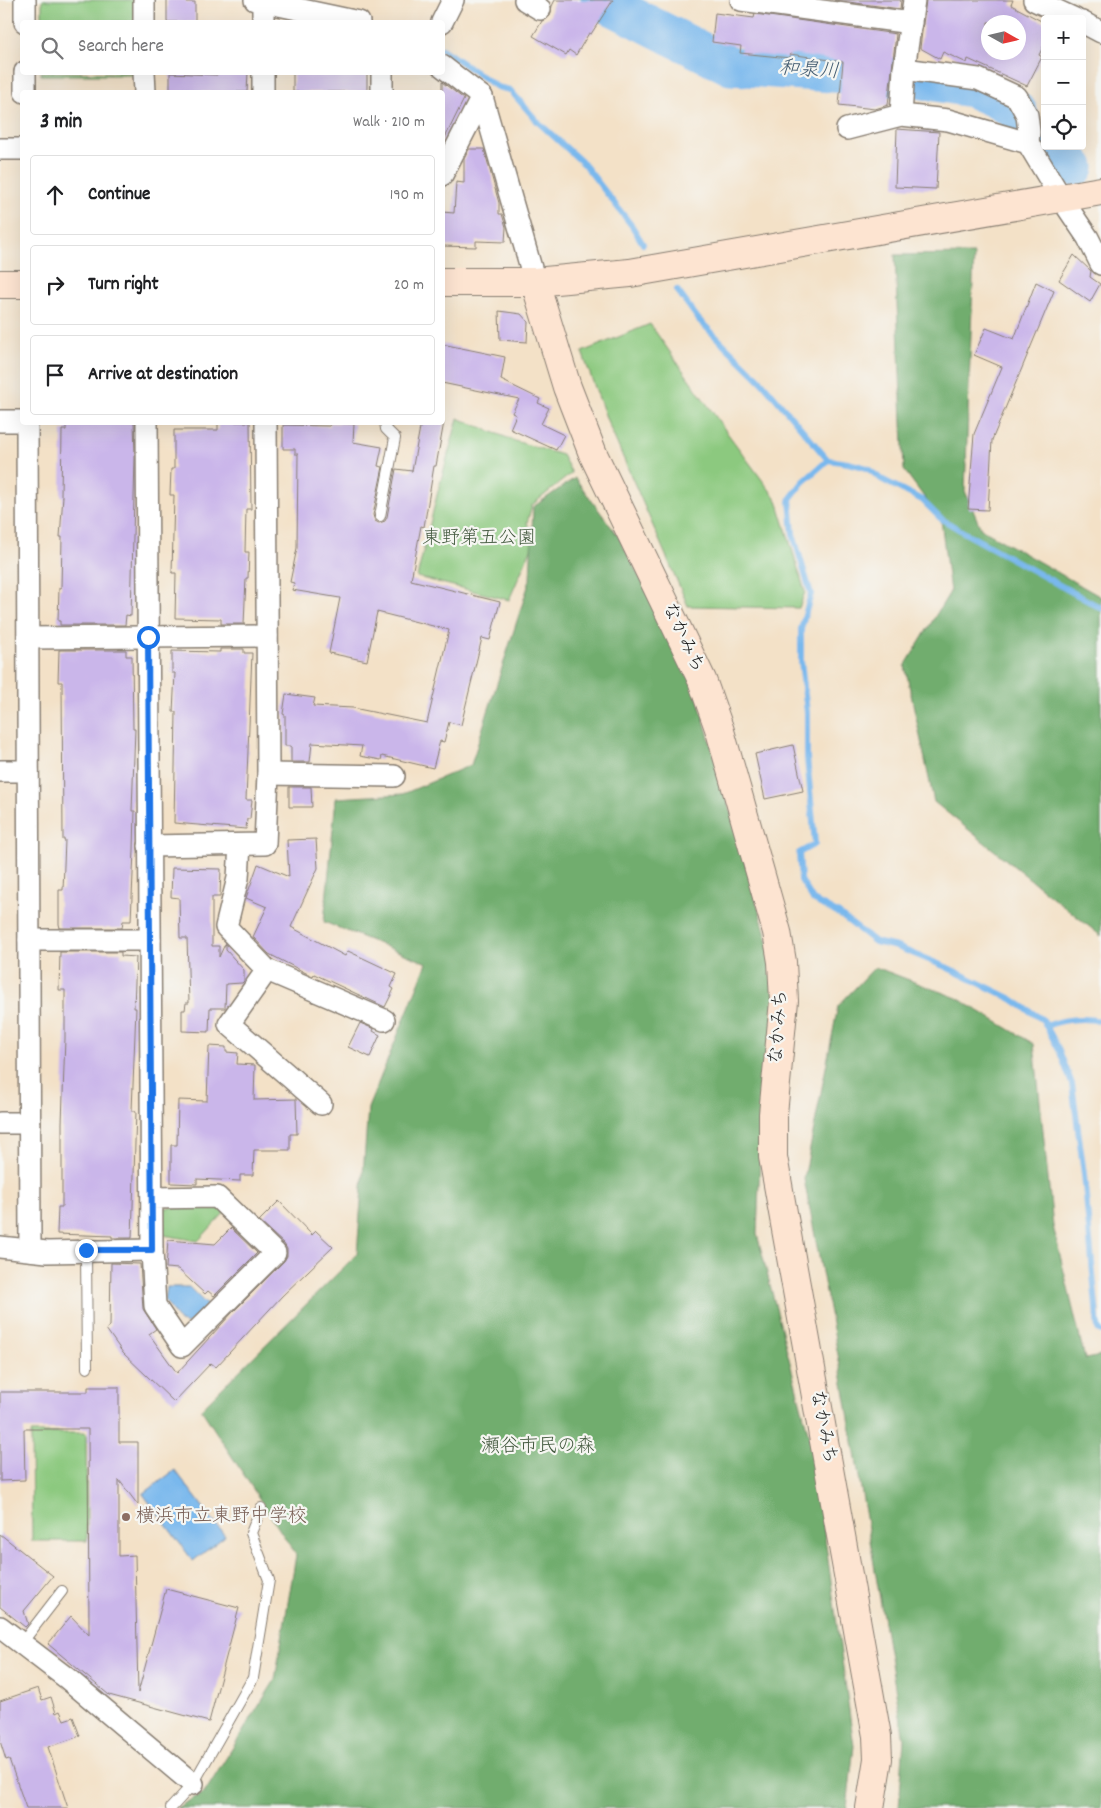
<!DOCTYPE html>
<html lang="en">
<head>
<meta charset="utf-8">
<style>
  :root { --surface:#fff; --page:#f6f6f6; --text:#202124; --muted:#757577; --line:#e0e0e0 }
  body { margin:0; font-family:Dekko,"Klee One",sans-serif; background:var(--page); color:var(--text) }
  .controls { position:absolute; right:15px; top:15px; display:grid; overflow:hidden; border-radius:5px; box-shadow:0 5px 20px #0002 }
  .controls button { width:45px; height:45px; display:grid; place-items:center; padding:0; border:0; border-bottom:1px solid var(--line); background:var(--surface); color:var(--text); font:25px sans-serif }
  .compass { position:absolute; left:981px; top:15px; width:45px; height:45px; border-radius:50%; background:var(--surface); box-shadow:0 5px 20px #0002; rotate:98deg }
  .stop { position:absolute; width:15px; height:15px; margin:-11px; border:4px solid #1a73e8; border-radius:50%; background:#fff }
  .stop.end { background:#1a73e8; border-color:#fff; box-shadow:0 1px 5px #0008 }
  .list { margin:0; padding:0; list-style:none }
  h2 { display:flex; justify-content:space-between; align-items:center; height:65px; margin:0; padding:0 20px; font-size:21px }
  h2 small { font-size:16px; font-weight:400; color:var(--muted) }
  .list li { display:grid; grid-template-columns:32px 1fr auto; gap:15px; align-items:center; box-sizing:border-box; height:80px; margin:0 10px 10px; padding:0 10px; border:1px solid var(--line); border-radius:5px }
  .list b { display:block; font-size:19px; white-space:nowrap }
  .list em { font-size:16px; font-style:normal; color:var(--muted) }
  .icon { flex:none; width:28px; height:28px; fill:none; stroke:currentColor; stroke-width:2; stroke-linecap:round; stroke-linejoin:round }
  .map { position:relative; flex:none; width:1101px; height:1808px; overflow:hidden }
  .search { position:absolute; background:var(--surface); box-shadow:0 5px 20px #0002; left:20px; top:20px; width:425px; height:55px; display:flex; align-items:center; gap:12px; box-sizing:border-box; padding:0 18px; border-radius:5px; color:var(--muted); font-size:19px }
  .panel { position:absolute; background:var(--surface); box-shadow:0 5px 20px #0002; left:20px; top:90px; width:425px; height:335px; border-radius:5px }
  .map>svg:first-child { display:block }
</style>
</head>
<body>
<div class="map">
<svg width="1101" height="1808" viewBox="0 0 1101 1808">
  <rect width="100%" height="100%" fill="#f6f6f2"/>
  <filter id="ink" filterUnits="userSpaceOnUse"><feTurbulence type="fractalNoise" baseFrequency=".02" numOctaves="2"/><feDisplacementMap in="SourceGraphic" scale="10" xChannelSelector="R" yChannelSelector="G"/><feConvolveMatrix kernelMatrix="1 2 1 2 8 2 1 2 1" color-interpolation-filters="sRGB"/></filter>
  <filter id="wash" filterUnits="userSpaceOnUse"><feTurbulence type="fractalNoise" baseFrequency=".0096" numOctaves="4" result="noise"/><feDisplacementMap in="SourceGraphic" scale="20" xChannelSelector="R" yChannelSelector="G"/><feGaussianBlur stdDeviation="1.12" result="paint"/><feColorMatrix in="noise" values="0 0 0 0 0 0 0 0 0 0 0 0 0 0 0 0 0 1.4 0 .05"/><feComposite in="paint" operator="in"/></filter>
  <g filter="url(#wash)">
    <rect width="100%" height="100%" fill="#f3e1c7"/>
    <g fill="#8cc97f" stroke="#54724e">
      <path d="M42,0H139L138,22H42Z"/>
      <path d="M41,72L135,73V75H41Z"/>
      <path d="M650,324L728,434L777,500L805,592L799,608L688,606L608,423L582,352Z"/>
      <path d="M458,418L515,441L562,455L572,473L532,505L527,523L535,540L509,600L417,577L438,491Z"/>
      <path d="M222,1205L227,1210L198,1241L163,1235L162,1208Z"/>
      <path d="M31,1433H86L87,1541H32Z"/>
    </g>
    <g fill="#71ad6e" stroke="#466445">
      <path d="M974,254L965,491L981,529L1101,597V936L934,802L905,666L950,592L941,520L904,470L895,255Z"/>
      <path d="M575,478L618,536L691,675L773,959L777,1028L762,1108L757,1234L813,1452L854,1746L847,1808H176L205,1792L275,1680L296,1555L201,1409L357,1254L368,1108L427,963L324,922L336,798L403,794L471,765L530,580L533,507Z"/>
      <path d="M875,967L957,998L1034,1044L1053,1226L1085,1359L1101,1356V1808H899L904,1739L839,1360L804,1179L838,1006Z"/>
    </g>
    <g fill="#79b8ed" stroke="#4a6a84">
      <path d="M167,1287H189L207,1305L188,1324L180,1322L165,1301Z"/>
      <path d="M175,1470L225,1536L193,1561L143,1494Z"/>
    </g>
    <g fill="none" stroke-linecap="round" stroke-linejoin="round">
      <g stroke="#79b8ed" stroke-width="6">
        <path d="M442,49L497,87L510,90L538,122L584,164L632,226L643,244"/>
        <path d="M677,290L699,320L762,382L828,460L848,463L867,468L881,479L922,500L940,518L965,533L1101,608"/>
        <path d="M828,460L803,482L790,499L793,534L811,594L801,629V661L807,712V758L815,844L799,853L801,880L813,900L839,914L875,942L897,947L946,967L1012,999L1043,1020L1059,1050L1072,1084L1084,1174L1098,1329L1101,1332"/>
        <path d="M1046,1026C1064,1019 1082,1017 1101,1021"/>
      </g>
      <g stroke="#79b8ed" stroke-width="39">
        <path d="M600,0L731,66L918,79L971,88L996,99L1018,112L1020,121"/>
        <path d="M1053,146L1075,167"/>
      </g>
    </g>
    <g id="blocks">
      <g fill="#cab6ea" fill-rule="evenodd">
        <path d="M167,0H186V2H195V22H167Z"/>
        <path d="M555,0H613L591,34L589,33L576,55L569,50L566,55L533,36L542,21L550,16L552,6Z"/>
        <path d="M834,0H901L900,9Z"/>
        <path d="M926,0H1013L1011,5L1045,23V43L1039,55L1042,57L1027,86L968,59L967,63L943,52L940,59L920,48ZM988,22H1018V52H988Z"/>
        <path d="M715,13L754,18L755,14L896,34L888,105L875,109L839,105L843,62L790,54V58L740,53L741,46L712,42Z"/>
        <path d="M217,72H248L247,92H170V73L217,75Z"/>
        <rect x="293" y="72" width="74" height="20"/>
        <path d="M442,82L464,99L442,144Z"/>
        <path d="M897,129L939,132L936,189L895,187Z"/>
        <path d="M469,149H484L499,203V214H502L506,227L505,242L476,241V247L442,246V212L454,213L456,182L464,183V159Z"/>
        <path d="M1074,255L1091,271L1090,277L1100,284L1090,302L1059,280Z"/>
        <path d="M1036,282L1054,291L992,440L988,510L968,509L974,434L1002,367L974,355L986,328L1014,339Z"/>
        <path d="M499,311L521,314L528,322L527,342L500,340Z"/>
        <path d="M442,344L505,357L501,380L540,399L538,403L549,408L541,424L564,435L556,450L510,429L516,415L512,413L519,399L442,383Z"/>
        <path d="M66,422H134L135,457L131,616L126,615L125,625H60V621H58L59,588H61L62,537H60L63,496H61L62,430H66Z"/>
        <path d="M218,422H250L251,509H246L245,552H249L248,578H246L244,624H221V619L175,618L176,573H172L174,495H170L171,469H174V430H218Z"/>
        <path d="M421,422H444L436,466H434L424,527L421,526L411,580L500,602L490,640L482,638L461,725L449,722L444,742L440,741L433,768L382,756L381,760L360,756L362,746L312,743L310,762H291V746H285V715L283,714L286,694L315,698L313,706L353,708L427,723L449,630L377,612L367,661L329,653L340,598L292,590L294,583L290,582L297,548L298,454H295V449H283V425L330,426V423L354,424L353,442L382,447L378,466L383,467L373,515L375,521L379,523L385,521L387,517L396,469L412,471Z"/>
        <path d="M220,649H244V653H252L246,800H252L250,819H247L246,829L174,823L176,712H173L175,673H172V651L220,652Z"/>
        <path d="M59,650H126V656H132L133,729H135L132,811H135L134,850L131,921H123L122,928H60L59,924V890H63L65,840H63L62,682H58Z"/>
        <path d="M793,745L803,791L765,799L755,754Z"/>
        <path d="M289,787H311L312,807H289Z"/>
        <path d="M316,839L318,868L291,927L345,956L348,951L397,974L391,987L394,989L385,1007L314,974L313,976L306,973L269,954L253,937L267,907L246,898L258,864L289,877L287,840Z"/>
        <path d="M172,868L221,869L220,897H212V946H219V957L225,944L226,945V950L244,970V981L242,983L226,984L225,1008H210L209,1032L182,1031V1010H185L186,1003H189L187,938H180L179,898L171,897Z"/>
        <path d="M60,952H121V956L136,957L134,1008H136L132,1111H136L132,1238H112V1236L57,1234L58,1207H62V1123L65,1038V990H59Z"/>
        <path d="M360,1023L374,1029L373,1031L380,1035L370,1057L348,1047Z"/>
        <path d="M209,1046L226,1047V1052L238,1053L237,1064L255,1065L254,1100L296,1099L297,1134H290V1150H254L253,1175H240V1181L197,1179V1184L171,1183V1145H177L178,1100L207,1101Z"/>
        <path d="M279,1201L312,1235L316,1231L333,1247L282,1296L216,1367L211,1363L174,1402L123,1353L106,1329L110,1326L111,1263L140,1264L143,1309L156,1329L149,1334L177,1373L232,1313L284,1261L287,1256V1249L284,1244L259,1221Z"/>
        <path d="M231,1228L257,1253L214,1296L208,1291L205,1294L178,1269L166,1268L168,1240L215,1244Z"/>
        <path d="M88,1387H119V1442H138V1505L119,1480V1556L135,1555L138,1693L166,1589L239,1608L209,1722L109,1695L48,1644L71,1616L89,1635L88,1429H24L25,1480L0,1481V1392H88Z"/>
        <path d="M0,1534L53,1576L24,1611L28,1624L25,1627L0,1607Z"/>
        <path d="M38,1688L42,1700L51,1697L56,1713L60,1711L64,1720L73,1717L80,1736L48,1747L68,1808H26L9,1759L6,1760L0,1741V1701Z"/>
      </g>
    </g>
  </g>
  <g filter="url(#ink)">
    <use href="#blocks" fill-opacity="0" stroke="#887e72" stroke-width="1"/>
    <g fill="none" stroke-linecap="round" stroke-linejoin="round">
      <defs>
        <g id="lane">
          <path d="M380,516L395,438L386,429L385,422"/>
          <path d="M86,1251L87,1368"/>
          <path d="M21,1644L62,1591"/>
          <path d="M171,1808L193,1784L253,1678L269,1580L251,1533L261,1508"/>
        </g>
        <g id="street">
          <path d="M25,0V22"/>
          <path d="M144,0V22"/>
          <path d="M255,0L359,22"/>
          <path d="M525,0L540,9"/>
          <path d="M741,0L911,23"/>
          <path d="M1034,0L1075,19"/>
          <path d="M263,2V22"/>
          <path d="M442,22L453,0"/>
          <path d="M1082,22L1101,32"/>
          <path d="M442,66L482,97L535,282"/>
          <path d="M904,69L978,79L1017,97L1027,115L1029,132L1028,143"/>
          <path d="M25,72V92"/>
          <path d="M144,72L145,92"/>
          <path d="M263,72V92"/>
          <path d="M382,72V92"/>
          <path d="M901,115L904,69L914,0"/>
          <path d="M847,129L901,115L948,120L1028,143L1061,198L1088,238L1101,264"/>
          <path d="M0,149H22"/>
          <path d="M442,175L482,97"/>
          <path d="M0,421H22"/>
          <path d="M27,422L30,1250"/>
          <path d="M147,422L152,1250L155,1306L182,1346L275,1253L217,1197L152,1198"/>
          <path d="M28,638L267,636"/>
          <path d="M0,771H28"/>
          <path d="M268,774L394,776"/>
          <path d="M240,845L238,878L226,927L267,970L384,1020"/>
          <path d="M149,846L265,844L268,774L266,422"/>
          <path d="M29,940H150"/>
          <path d="M267,970L229,1024L321,1104"/>
          <path d="M0,1123H30"/>
          <path d="M0,1247L47,1252L152,1250"/>
          <path d="M0,1627L68,1679L193,1784"/>
        </g>
        <g id="secondary">
          <path d="M442,282H535L630,273L1101,191"/>
          <path d="M535,282L567,387L593,454L702,680L720,731L777,932L782,962L784,1001L773,1114V1157L877,1736L878,1759L870,1808"/>
          <path d="M0,284H22"/>
        </g>
      </defs>
      <use href="#lane" stroke="#887e72" stroke-width="12"/>
      <use href="#street" stroke="#887e72" stroke-width="24"/>
      <use href="#secondary" stroke="#887e72" stroke-width="30"/>
      <use href="#lane" stroke="#fff" stroke-width="10"/>
      <use href="#street" stroke="#fff" stroke-width="21"/>
      <use href="#secondary" stroke="#fde4d1" stroke-width="28"/>
    </g>
  </g>
  <g fill="none" stroke-linecap="round" stroke-linejoin="round" filter="url(#ink)">
    <path stroke="#1a73e8" stroke-width="6" d="M86,1250H152L148,637"/>
  </g>
  <circle fill="#8d6e63" stroke="#f6f6f2" stroke-width="2" cx="126" cy="1517" r="5"/>
  <g text-anchor="middle" dominant-baseline="central" stroke-width="4.5" stroke-linejoin="round" paint-order="stroke">
    <g font-size="19" fill="#43593f" stroke="#f6f6f2">
      <text x="479" y="539">東野第五公園</text>
      <text x="538" y="1447">瀬谷市民の森</text>
    </g>
    <g font-size="19" fill="#1c1c1c" stroke="#f6f6f2">
      <text transform="translate(682 638) rotate(65)">なかみち</text>
      <text transform="translate(780 1027) rotate(-86)">なかみち</text>
      <text transform="translate(822 1427) rotate(79)">なかみち</text>
    </g>
    <g font-size="19" fill="#785e54" stroke="#f6f6f2" text-anchor="start">
      <text x="136" y="1517">横浜市立東野中学校</text>
    </g>
    <g font-size="20" font-style="italic" fill="#415a70" stroke="#f6f6f2">
      <text transform="translate(809 71) rotate(4)">和泉川</text>
    </g>
  </g>
</svg>
<div class="controls">
<button>+</button>
<button>−</button>
<button><svg class="icon" aria-label="locate" viewBox="0 0 24 24"><circle cx="12" cy="12" r="6"/><path d="M12 2v4M12 18v4M2 12h4M18 12h4"/></svg></button>
</div>
<svg class="compass" viewBox="-18 -18 36 36"><path d="M0-13l5 13h-10z" fill="#e53935"/><path d="M0 13l5-13h-10z" fill="#757577"/></svg>
<div class="stop" style="left:148px;top:637px"></div>
<div class="stop end" style="left:86px;top:1250px"></div>
<div class="search"><svg class="icon" aria-label="search" viewBox="0 0 24 24"><circle cx="10" cy="10" r="6"/><path d="M15 15l6 6"/></svg>Search here</div>
<section class="panel">
<h2>3 min<small>Walk · 210 m</small></h2>
<ul class="list">
<li><svg class="icon" aria-label="ahead" viewBox="0 0 24 24"><path d="M12 20V5M6 11l6-6 6 6"/></svg><div><b>Continue</b></div><em>190 m</em></li>
<li><svg class="icon" aria-label="right" viewBox="0 0 24 24"><path d="M7 20v-9h11M14 6l5 5-5 5"/></svg><div><b>Turn right</b></div><em>20 m</em></li>
<li><svg class="icon" aria-label="arrive" viewBox="0 0 24 24"><path d="M6 21V4h12l-3 4 3 4H6"/></svg><div><b>Arrive at destination</b></div></li>
</ul>
</section>
</div>
</body>
</html>
